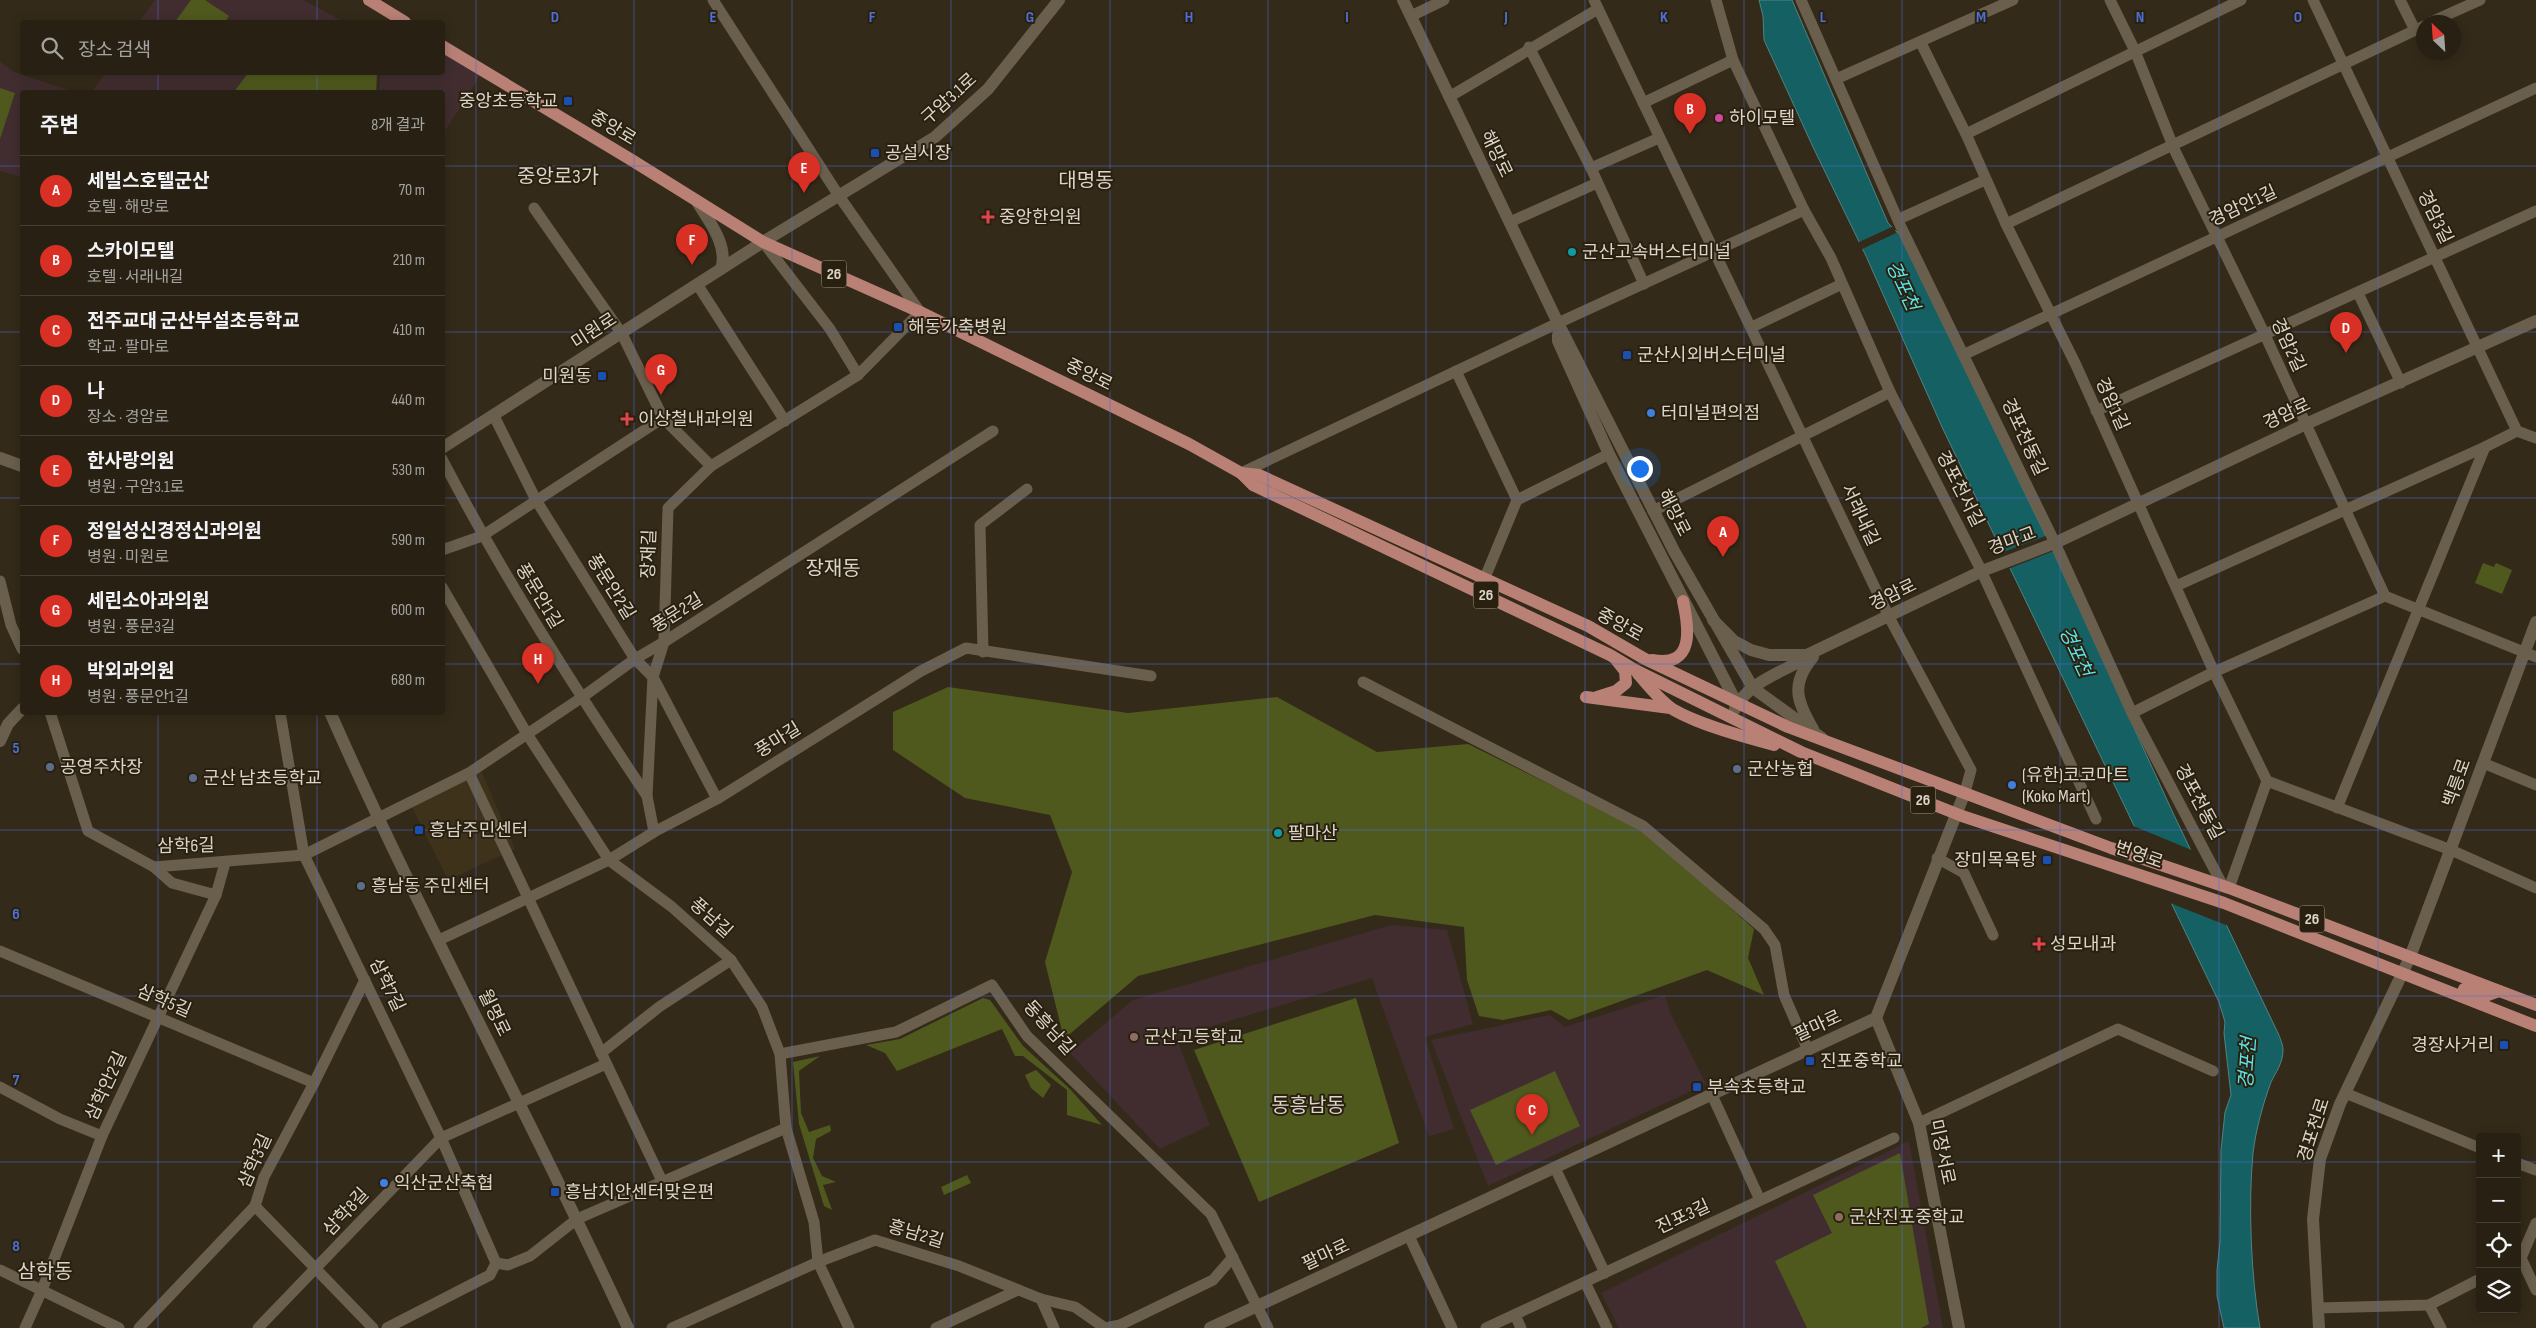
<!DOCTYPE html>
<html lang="ko">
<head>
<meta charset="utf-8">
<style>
  :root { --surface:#272013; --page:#332d21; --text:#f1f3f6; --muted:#a4a3a0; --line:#433e33; --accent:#d93025 }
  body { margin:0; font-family:"Sofia Sans Condensed","Noto Sans KR",sans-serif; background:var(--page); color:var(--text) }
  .controls { position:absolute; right:15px; bottom:15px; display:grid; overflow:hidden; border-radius:5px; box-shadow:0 2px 12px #0003 }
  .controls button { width:45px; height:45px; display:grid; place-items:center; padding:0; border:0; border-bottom:1px solid var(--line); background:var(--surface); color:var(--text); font:25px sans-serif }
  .compass { position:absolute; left:2416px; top:15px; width:45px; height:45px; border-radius:50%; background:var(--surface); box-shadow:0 2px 12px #0003; rotate:335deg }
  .you { position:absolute; left:1639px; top:468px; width:18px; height:18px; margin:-12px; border:4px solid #fff; border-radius:50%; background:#1a73e8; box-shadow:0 0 0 8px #1a73e833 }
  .badge { display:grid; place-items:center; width:32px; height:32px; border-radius:50%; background:var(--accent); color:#fff; font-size:16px; font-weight:700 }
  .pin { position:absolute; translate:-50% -41px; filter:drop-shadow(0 1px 2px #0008) }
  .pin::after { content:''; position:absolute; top:26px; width:18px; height:15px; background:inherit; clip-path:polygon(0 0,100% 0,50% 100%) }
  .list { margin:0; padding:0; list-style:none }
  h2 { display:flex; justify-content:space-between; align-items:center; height:65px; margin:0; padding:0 20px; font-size:21px }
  h2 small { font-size:16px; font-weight:400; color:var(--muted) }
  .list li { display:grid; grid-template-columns:32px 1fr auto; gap:15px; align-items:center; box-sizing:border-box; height:70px; padding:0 20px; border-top:1px solid var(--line) }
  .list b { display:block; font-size:19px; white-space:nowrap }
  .list p { margin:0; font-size:16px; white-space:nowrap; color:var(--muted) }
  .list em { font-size:16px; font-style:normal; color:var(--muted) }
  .icon { flex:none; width:28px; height:28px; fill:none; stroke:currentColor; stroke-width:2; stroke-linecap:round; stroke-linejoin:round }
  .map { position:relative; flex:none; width:2536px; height:1328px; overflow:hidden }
  .search { position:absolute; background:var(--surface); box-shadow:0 2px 12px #0003; left:20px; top:20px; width:425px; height:55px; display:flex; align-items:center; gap:12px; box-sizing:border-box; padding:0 18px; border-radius:5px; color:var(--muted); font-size:19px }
  .panel { position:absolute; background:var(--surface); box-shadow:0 2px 12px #0003; left:20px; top:90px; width:425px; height:625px; border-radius:5px }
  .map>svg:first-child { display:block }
</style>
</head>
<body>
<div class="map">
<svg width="2536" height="1328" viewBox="0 0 2536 1328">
  <rect width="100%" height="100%" fill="#342a19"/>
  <path fill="#3f321a" d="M480,768L515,849L448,880L410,803Z"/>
  <g fill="#412d2f">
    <path d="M155,0H303L344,22H139Z"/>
    <path d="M443,38L486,66L443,134L442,92H379L380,73L442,72Z"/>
    <path d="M0,62L14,72L74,92H22V177L0,171Z"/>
    <path d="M105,73H378L377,92H92Z"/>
    <path d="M1392,925L1447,930L1473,1024L1425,1037L1454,1129L1429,1136L1372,978L1176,1037L1210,1125L1160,1149L1070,1053L1133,1000Z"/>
    <path d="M1665,995L1670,1012L1706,1084L1488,1186L1431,1040L1550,1015L1565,1027Z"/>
    <path d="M1909,1141L1943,1328H1619L1601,1293Z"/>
  </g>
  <g fill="#4f591d">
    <path d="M191,0H205L229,16L225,22H175Z"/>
    <path d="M248,73H377L376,92H234Z"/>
    <path d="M0,88L15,93L0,139Z"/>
    <path d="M2483,563L2494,567L2496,563L2512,570L2502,594L2475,583Z"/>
    <path d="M948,687L1128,713L1277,697L1377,752L1468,744L1646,832L1754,929L1748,958L1764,995L1707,970L1569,1020L1551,1010L1503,1020L1479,1016L1467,980L1464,927L1375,915L1138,976L1064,1039L1045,962L1072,872L1050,815L965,798L893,750V712Z"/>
    <path d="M983,998L990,1000L1023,1046L1070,1089L1102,1125L1067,1115V1090L1023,1056H1015L1002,1029L897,1071L885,1053L866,1045L900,1039Z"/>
    <path d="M1356,998L1399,1143L1259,1202L1194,1050Z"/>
    <path d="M820,1056L799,1071L801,1113L809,1132L830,1125L831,1131L816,1139L813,1158L822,1176L836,1182L823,1185L832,1210L824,1206L799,1124L793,1062Z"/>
    <path d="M1036,1070L1051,1085L1043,1098L1031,1088L1025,1075Z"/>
    <path d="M1555,1071L1580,1126L1496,1165L1470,1110Z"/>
    <path d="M1900,1153L1929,1324L1921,1328H1807L1775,1261L1832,1233L1813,1195Z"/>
    <path d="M967,1175L971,1183L944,1195L941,1187Z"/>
  </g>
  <path fill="#146063" stroke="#508382" d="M1759,0H1792L1888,223L1900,235L2052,549L2173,813L2276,1029C2279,1035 2283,1044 2283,1050C2283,1063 2276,1072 2271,1082C2263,1104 2256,1129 2253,1153C2248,1205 2251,1277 2260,1328H2224L2217,1296V1270L2220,1242L2221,1150L2225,1112L2231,1095L2224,1033L2225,1022L2219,1002L1942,427L1866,256L1813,147L1764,40L1763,16Z"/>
  <g fill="#342a19">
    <path d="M1894,226L1896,233L1860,250L1857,243Z"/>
    <path d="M2048,535L2056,550L2008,569L2001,553Z"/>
    <path d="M2131,825L2194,851L2231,927L2170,903Z"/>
  </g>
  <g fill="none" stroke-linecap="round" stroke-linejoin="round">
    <g stroke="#6a5f4c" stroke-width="11">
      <path d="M1594,0L1889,617L1971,770L1965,792"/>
      <path d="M1716,0L1733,60L1804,210L1831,258L1890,392L1979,566L2096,819"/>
      <path d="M1801,0L1901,227L2055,543L2132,713L2223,886"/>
      <path d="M2110,0L2135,51L2175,151L2265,335L2385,596L2536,657"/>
      <path d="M2313,0L2517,431L2536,438"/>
      <path d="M2400,0L2415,30"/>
      <path d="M1411,16L1444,0"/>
      <path d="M2431,22L2480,0"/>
      <path d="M1921,43L1966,134L2006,224L2076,365L2214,672L2267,781L2451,850L2536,888"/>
      <path d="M1529,47L1591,168L1644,284"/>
      <path d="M1836,79L2013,0"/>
      <path d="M1449,97L1598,9"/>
      <path d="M1643,103L1733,60"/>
      <path d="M1966,134L2241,0"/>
      <path d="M1591,168L1659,138"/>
      <path d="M534,208L622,334L663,418L711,466"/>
      <path d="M1899,219L1985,180"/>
      <path d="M1510,222L1597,183"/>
      <path d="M2006,224L2424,26"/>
      <path d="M763,242L830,329L858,375"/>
      <path d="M697,284L785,421"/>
      <path d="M2358,293L2401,383"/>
      <path d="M1752,327L1842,284"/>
      <path d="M1965,354L2536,88"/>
      <path d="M1456,371L1517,500"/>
      <path d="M2096,411L2536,211"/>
      <path d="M494,416L536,500L635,659L653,677L717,799"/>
      <path d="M442,459C503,576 574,687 647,796"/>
      <path d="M1241,473L1558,323L1804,210"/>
      <path d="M1517,500L1609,454"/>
      <path d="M1653,511L1890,392"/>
      <path d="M442,550L482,536L663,418"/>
      <path d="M0,581L11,625L22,649"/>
      <path d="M2176,586L2485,447"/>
      <path d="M442,587L527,734L609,860L672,907L731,960L762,1007L780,1054L786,1128L814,1222L818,1262L849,1328"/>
      <path d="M1479,592L1517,500"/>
      <path d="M983,652L980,525L1027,489"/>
      <path d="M1363,682L1643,826L1764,929L1775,945L1784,995L1808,1050"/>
      <path d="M50,712L88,831L154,867L304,855L469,773L581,698L635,659L664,642L993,431"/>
      <path d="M280,712L304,855L441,1138L496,1263"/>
      <path d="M2132,713L2214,672L2385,596"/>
      <path d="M2483,763L2536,785"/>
      <path d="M469,773L662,1181"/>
      <path d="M2337,808L2485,447L2517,431"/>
      <path d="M654,832L647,796L653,677L664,642L668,508L711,466L858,375L920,312L839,196L713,0"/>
      <path d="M1937,858L1964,873L1993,935"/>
      <path d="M154,867L172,883L216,895"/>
      <path d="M2229,888L2267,781"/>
      <path d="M439,940L609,860L654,832L717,799L921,671L966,648L1151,676"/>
      <path d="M0,951L314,1083"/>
      <path d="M601,1053L659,1007L731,960"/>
      <path d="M780,1054L896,1032L992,985L1027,1036L1211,1214L1268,1328"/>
      <path d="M0,1087L60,1119L102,1136"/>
      <path d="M2345,1093L2480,1148"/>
      <path d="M1712,1095L1760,1200"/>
      <path d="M1919,1123L2118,1029L2213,1071"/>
      <path d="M2517,1163L2536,1170"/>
      <path d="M1555,1168L1605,1273"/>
      <path d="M255,1206L373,1328"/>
      <path d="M1409,1236L1452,1328"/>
      <path d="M2521,1258L2536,1223"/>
      <path d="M2517,1259L2521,1258L2536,1290"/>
      <path d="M496,1263L508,1265L530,1256L577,1219L786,1128"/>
      <path d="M0,1270L119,1328"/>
      <path d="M1585,1282L1607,1328"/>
      <path d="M1041,1299L1054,1328"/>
      <path d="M2429,1305L2441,1328"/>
      <path d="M2318,1308L2429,1305L2480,1279"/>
      <path d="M1515,1315L1521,1328"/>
      <path d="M25,1328L42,1290L102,1136L216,895L225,863"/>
      <path d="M139,1328L255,1206L264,1177L314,1083L365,980"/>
      <path d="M258,1328L441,1138L606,1064"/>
      <path d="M387,1328L490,1275L496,1263"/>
      <path d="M672,1328L818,1262L875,1240L959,1266L1041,1299L1075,1307L1105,1328L1120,1325L1213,1280L1233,1257"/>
      <path d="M936,1328L1018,1290"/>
      <path d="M1486,1328L1894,1138"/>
    </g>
    <g stroke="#6a5f4c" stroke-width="12">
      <path d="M1403,0L1558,323L1674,551L1753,688L1822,738"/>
      <path d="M696,200C708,220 729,245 721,269"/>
      <path d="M1558,335V341L1609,454L1737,704"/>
      <path d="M442,448L763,242L935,137L988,89L1059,0"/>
      <path d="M0,458L22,466"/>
      <path d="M1713,620L1734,641L1751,650L1769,655H1807L1982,571L2055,543L2306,424L2536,321"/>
      <path d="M1813,657C1790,684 1797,702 1813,729"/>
      <path d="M1735,709C1747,682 1786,671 1809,656"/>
      <path d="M330,712C422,921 533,1121 628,1328"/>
      <path d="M0,741L8,724L22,709"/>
      <path d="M1876,1018L1919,1123L1959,1328"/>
      <path d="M1210,1328L1876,1018L1965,792"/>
      <path d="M2319,1328L2313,1219L2320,1159L2340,1104L2410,957L2536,622"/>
    </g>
    <g stroke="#b98176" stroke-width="12">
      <path d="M369,0L405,22"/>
      <path d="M442,46L630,159L763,242L920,312L1189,444L1241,473L1253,485L1610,655L1635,670L1801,752L1962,816L2224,903L2536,1026"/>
      <path d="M1241,473L1259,475L1588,626L1645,659L1788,727L2111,848L2229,888L2536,1005"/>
      <path d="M1652,660C1695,668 1689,628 1683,601"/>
      <path d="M1638,674C1649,686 1660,701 1674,710C1700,725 1744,737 1774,745"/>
      <path d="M1586,697L1670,708"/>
      <path d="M1597,697L1616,691L1626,683L1625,671L1617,661"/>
      <path d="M2461,996L2464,989L2485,996L2499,991"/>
    </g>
  </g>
  <path fill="none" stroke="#4c70d4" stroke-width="1" stroke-opacity="0.55" d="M158,0V22M317,0V22M476,0V1328M634,0V1328M792,0V1328M951,0V1328M1110,0V1328M1268,0V1328M1426,0V1328M1585,0V1328M1744,0V1328M1902,0V1328M2060,0V1328M2219,0V1328M2378,0V1328M158,72V92M317,72V92M0,166H22M442,166H2536M0,332H22M442,332H2536M0,498H22M442,498H2536M0,664H22M442,664H2536M158,712V1328M317,712V1328M0,830H2536M0,996H2536M0,1162H2480M2517,1162H2536"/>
  <g fill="#1a4fb4" stroke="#2a2010" stroke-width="2">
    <rect x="563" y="96" width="10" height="10" rx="2.5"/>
    <rect x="870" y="148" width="10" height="10" rx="2.5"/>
    <rect x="893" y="322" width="10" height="10" rx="2.5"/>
    <rect x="1622" y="350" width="10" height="10" rx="2.5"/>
    <rect x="597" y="371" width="10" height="10" rx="2.5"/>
    <rect x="414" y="825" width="10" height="10" rx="2.5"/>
    <rect x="2042" y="855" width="10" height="10" rx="2.5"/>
    <rect x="2499" y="1040" width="10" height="10" rx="2.5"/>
    <rect x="1805" y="1056" width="10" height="10" rx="2.5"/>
    <rect x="1692" y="1082" width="10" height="10" rx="2.5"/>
    <rect x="550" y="1187" width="10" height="10" rx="2.5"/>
  </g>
  <circle fill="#d1479c" stroke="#2a2010" stroke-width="2" cx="1719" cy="118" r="5"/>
  <g fill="#e0444e" stroke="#2a2010" stroke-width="2">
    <path d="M985.5 209.5h5v5h5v5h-5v5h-5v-5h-5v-5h5z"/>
    <path d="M624.5 411.5h5v5h5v5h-5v5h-5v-5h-5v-5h5z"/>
    <path d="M2036.5 936.5h5v5h5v5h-5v5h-5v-5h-5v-5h5z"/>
  </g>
  <g fill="#0f9aa8" stroke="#2a2010" stroke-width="2">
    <circle cx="1572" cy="252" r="5"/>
    <circle cx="1278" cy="833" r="5"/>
  </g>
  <g fill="#3f7fe0" stroke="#2a2010" stroke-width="2">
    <circle cx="1651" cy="413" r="5"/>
    <circle cx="2012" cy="785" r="5"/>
    <circle cx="384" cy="1183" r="5"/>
  </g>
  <g fill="#5c6f8a" stroke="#2a2010" stroke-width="2">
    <circle cx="50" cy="767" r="5"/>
    <circle cx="1737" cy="769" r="5"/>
    <circle cx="193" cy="778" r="5"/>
    <circle cx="361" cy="886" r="5"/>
  </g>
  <g fill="#8d6e63" stroke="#2a2010" stroke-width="2">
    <circle cx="1134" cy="1037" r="5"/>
    <circle cx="1839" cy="1217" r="5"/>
  </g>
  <g text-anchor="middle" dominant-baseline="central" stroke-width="4" stroke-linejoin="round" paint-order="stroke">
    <g fill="#2a2010" stroke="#a69f92" stroke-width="1">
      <rect x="821.5" y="260.5" width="25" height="27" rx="4"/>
      <rect x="1473.5" y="581.5" width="25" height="27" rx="4"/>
      <rect x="1910.5" y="786.5" width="25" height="27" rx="4"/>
      <rect x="2299.5" y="905.5" width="25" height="27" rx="4"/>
    </g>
    <g font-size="16" font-weight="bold" fill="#dbd5ca">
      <text x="834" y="274">26</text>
      <text x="1486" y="595">26</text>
      <text x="1923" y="800">26</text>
      <text x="2312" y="919">26</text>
    </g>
    <g font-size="18" fill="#dbd5ca" stroke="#2a2010">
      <text transform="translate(949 99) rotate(-42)">구암3.1로</text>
      <text transform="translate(613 128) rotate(31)">중앙로</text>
      <text transform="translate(1496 154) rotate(64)">해망로</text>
      <text transform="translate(2243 206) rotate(-25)">경암안1길</text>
      <text transform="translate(2435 217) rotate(64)">경암3길</text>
      <text transform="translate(594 331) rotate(-33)">미원로</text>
      <text transform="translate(2288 345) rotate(65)">경암2길</text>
      <text transform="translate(1089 375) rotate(26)">중앙로</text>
      <text transform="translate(2112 404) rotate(66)">경암1길</text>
      <text transform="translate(2287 414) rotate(-25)">경암로</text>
      <text transform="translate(2024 437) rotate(65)">경포천동길</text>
      <text transform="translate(1960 489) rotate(63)">경포천서길</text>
      <text transform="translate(1674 513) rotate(63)">해망로</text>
      <text transform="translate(1860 515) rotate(65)">서래내길</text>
      <text transform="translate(2012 541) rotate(-21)">경마교</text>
      <text transform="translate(649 554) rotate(-88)">장재길</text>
      <text transform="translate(611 587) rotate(58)">풍문안2길</text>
      <text transform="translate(1893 595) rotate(-26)">경암로</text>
      <text transform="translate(539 596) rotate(59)">풍문안1길</text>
      <text transform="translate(677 613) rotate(-32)">풍문2길</text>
      <text transform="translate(1620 625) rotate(29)">중앙로</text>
      <text transform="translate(778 740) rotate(-32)">풍마길</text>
      <text transform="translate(2457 783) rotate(-70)">백릉로</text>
      <text transform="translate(2199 802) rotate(62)">경포천동길</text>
      <text transform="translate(186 846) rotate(-1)">삼학6길</text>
      <text transform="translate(2139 855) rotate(19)">번영로</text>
      <text transform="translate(711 918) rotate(42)">풍남길</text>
      <text transform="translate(387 985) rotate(64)">삼학7길</text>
      <text transform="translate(164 1001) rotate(23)">삼학5길</text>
      <text transform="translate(494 1013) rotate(64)">월명로</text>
      <text transform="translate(1818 1026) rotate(-25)">팔마로</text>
      <text transform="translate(1049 1028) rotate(48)">동흥남길</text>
      <text transform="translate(106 1086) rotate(-65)">삼학안2길</text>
      <text transform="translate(2314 1130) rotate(-72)">경포천로</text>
      <text transform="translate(1942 1152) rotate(78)">미장서로</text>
      <text transform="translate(255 1161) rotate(-66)">삼학3길</text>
      <text transform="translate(346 1212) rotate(-47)">삼학8길</text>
      <text transform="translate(1683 1217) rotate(-25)">진포3길</text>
      <text transform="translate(916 1234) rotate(17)">흥남2길</text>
      <text transform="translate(1326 1255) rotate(-25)">팔마로</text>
    </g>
    <g font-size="18" fill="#dbd5ca" stroke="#2a2010" text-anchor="start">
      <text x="558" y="101" text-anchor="end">중앙초등학교</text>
      <text x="1729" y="118">하이모텔</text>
      <text x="885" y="153">공설시장</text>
      <text x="999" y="217">중앙한의원</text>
      <text x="1582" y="252">군산고속버스터미널</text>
      <text x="908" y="327">해동가축병원</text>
      <text x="1637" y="355">군산시외버스터미널</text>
      <text x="592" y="376" text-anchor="end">미원동</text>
      <text x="1661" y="413">터미널편의점</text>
      <text x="638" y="419">이상철내과의원</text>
      <text x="60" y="767">공영주차장</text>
      <text x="1747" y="769">군산농협</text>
      <text x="2022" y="775">(유한)코코마트<tspan x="2022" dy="21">(Koko Mart)</tspan></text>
      <text x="203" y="778">군산 남초등학교</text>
      <text x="429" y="830">흥남주민센터</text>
      <text x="1288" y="833">팔마산</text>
      <text x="2037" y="860" text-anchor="end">장미목욕탕</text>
      <text x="371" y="886">흥남동 주민센터</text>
      <text x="2050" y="944">성모내과</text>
      <text x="1144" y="1037">군산고등학교</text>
      <text x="2494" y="1045" text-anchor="end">경장사거리</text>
      <text x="1820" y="1061">진포중학교</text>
      <text x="1707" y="1087">부속초등학교</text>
      <text x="394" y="1183">익산군산축협</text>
      <text x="565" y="1192">흥남치안센터맞은편</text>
      <text x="1849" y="1217">군산진포중학교</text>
    </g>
    <g font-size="19" font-style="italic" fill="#5ee5ea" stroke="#2a2010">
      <text transform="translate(1902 286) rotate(65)">경포천</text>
      <text transform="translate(2075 652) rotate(65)">경포천</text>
      <text transform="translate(2248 1063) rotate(-86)">경포천</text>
    </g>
    <g font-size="20" fill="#dbd5ca" stroke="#2a2010">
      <text x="558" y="177">중앙로3가</text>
      <text x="1086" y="181">대명동</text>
      <text x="833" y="569">장재동</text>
      <text x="1308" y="1106">동흥남동</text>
      <text x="45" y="1272">삼학동</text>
    </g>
  </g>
  <g font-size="16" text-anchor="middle" font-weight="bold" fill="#4c70d4" stroke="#2a2010" stroke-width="4" stroke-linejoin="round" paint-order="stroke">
    <text x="555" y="22">D</text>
    <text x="713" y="22">E</text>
    <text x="872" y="22">F</text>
    <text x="1030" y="22">G</text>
    <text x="1189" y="22">H</text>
    <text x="1347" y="22">I</text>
    <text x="1506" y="22">J</text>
    <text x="1664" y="22">K</text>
    <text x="1823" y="22">L</text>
    <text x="1981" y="22">M</text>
    <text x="2140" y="22">N</text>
    <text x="2298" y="22">O</text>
    <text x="16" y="753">5</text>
    <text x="16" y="919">6</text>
    <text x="16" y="1085">7</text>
    <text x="16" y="1251">8</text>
  </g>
</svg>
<div class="controls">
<button>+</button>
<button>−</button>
<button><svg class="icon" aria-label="locate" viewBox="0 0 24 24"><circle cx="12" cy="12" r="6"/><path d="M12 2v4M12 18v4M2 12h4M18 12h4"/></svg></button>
<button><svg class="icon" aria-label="layers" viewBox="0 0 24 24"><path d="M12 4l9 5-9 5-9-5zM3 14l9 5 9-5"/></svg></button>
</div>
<svg class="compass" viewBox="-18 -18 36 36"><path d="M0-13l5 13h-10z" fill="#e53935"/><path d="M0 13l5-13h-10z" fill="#a4a3a0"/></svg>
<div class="you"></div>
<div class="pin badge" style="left:1723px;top:557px">A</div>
<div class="pin badge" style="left:1690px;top:134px">B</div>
<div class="pin badge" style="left:1532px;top:1135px">C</div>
<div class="pin badge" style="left:2346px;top:353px">D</div>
<div class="pin badge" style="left:804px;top:193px">E</div>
<div class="pin badge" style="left:692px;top:265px">F</div>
<div class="pin badge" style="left:661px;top:395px">G</div>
<div class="pin badge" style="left:538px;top:684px">H</div>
<div class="search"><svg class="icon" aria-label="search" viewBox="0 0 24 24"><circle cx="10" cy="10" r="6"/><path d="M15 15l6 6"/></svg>장소 검색</div>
<section class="panel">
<h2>주변<small>8개 결과</small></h2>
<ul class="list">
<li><span class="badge">A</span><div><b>세빌스호텔군산</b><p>호텔 · 해망로</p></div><em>70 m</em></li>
<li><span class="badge">B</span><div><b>스카이모텔</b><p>호텔 · 서래내길</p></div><em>210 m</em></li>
<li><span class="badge">C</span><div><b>전주교대 군산부설초등학교</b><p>학교 · 팔마로</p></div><em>410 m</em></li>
<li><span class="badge">D</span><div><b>나</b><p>장소 · 경암로</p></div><em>440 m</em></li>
<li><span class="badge">E</span><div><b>한사랑의원</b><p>병원 · 구암3.1로</p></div><em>530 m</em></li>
<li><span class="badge">F</span><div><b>정일성신경정신과의원</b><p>병원 · 미원로</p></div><em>590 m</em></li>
<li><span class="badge">G</span><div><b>세린소아과의원</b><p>병원 · 풍문3길</p></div><em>600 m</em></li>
<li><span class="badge">H</span><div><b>박외과의원</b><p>병원 · 풍문안1길</p></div><em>680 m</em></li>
</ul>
</section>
</div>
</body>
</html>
